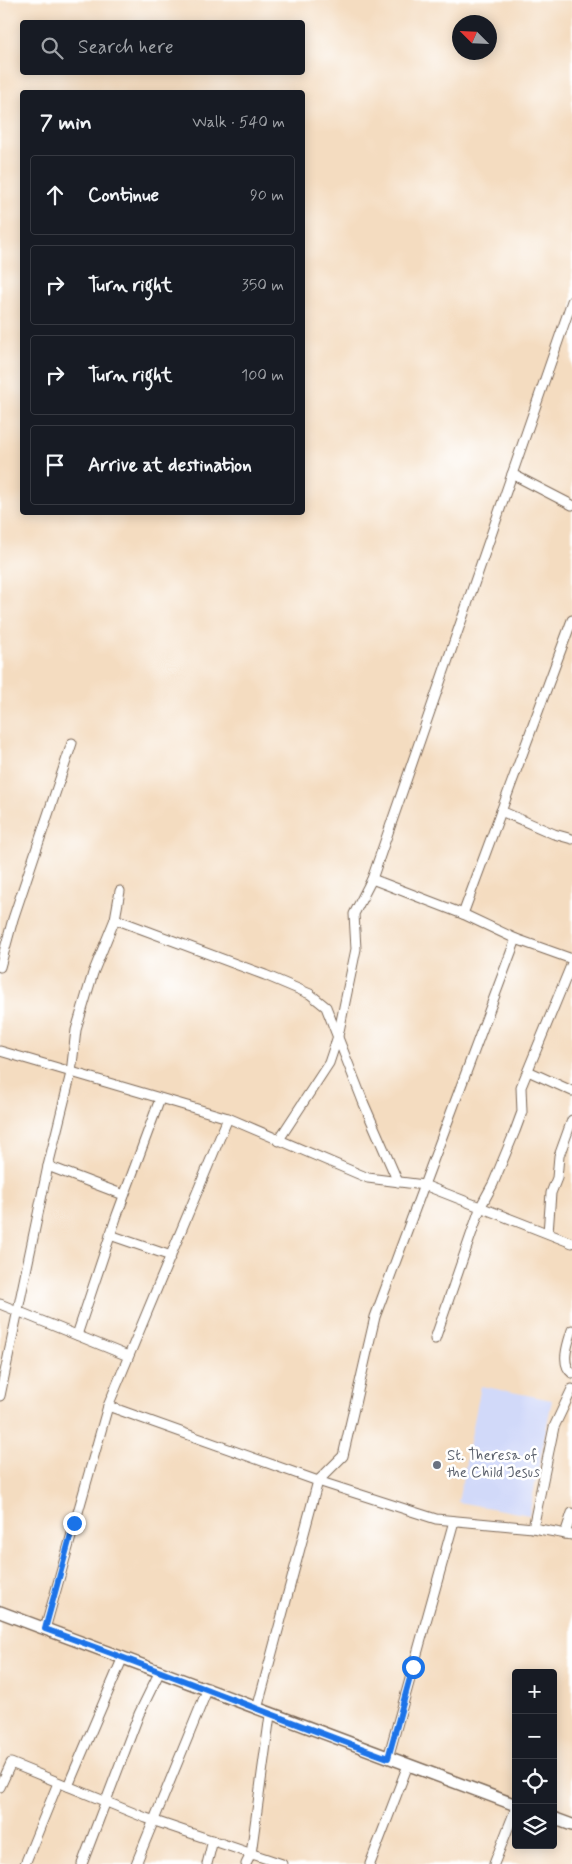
<!DOCTYPE html>
<html lang="en">
<head>
<meta charset="utf-8">
<style>
  :root { --surface:#171b24; --page:#20242c; --text:#f1f3f6; --muted:#9ea1a6; --line:#363941 }
  body { margin:0; font-family:Mynerve,sans-serif; background:var(--page); color:var(--text) }
  .controls { position:absolute; right:15px; bottom:15px; display:grid; overflow:hidden; border-radius:5px; box-shadow:0 2px 12px #0003 }
  .controls button { width:45px; height:45px; display:grid; place-items:center; padding:0; border:0; border-bottom:1px solid var(--line); background:var(--surface); color:var(--text); font:25px sans-serif }
  .compass { position:absolute; left:452px; top:15px; width:45px; height:45px; border-radius:50%; background:var(--surface); box-shadow:0 2px 12px #0003; rotate:294deg }
  .stop { position:absolute; width:15px; height:15px; margin:-11px; border:4px solid #1a73e8; border-radius:50%; background:#fff }
  .stop.end { background:#1a73e8; border-color:#fff; box-shadow:0 1px 5px #0008 }
  .list { margin:0; padding:0; list-style:none }
  h2 { display:flex; justify-content:space-between; align-items:center; height:65px; margin:0; padding:0 20px; font-size:21px }
  h2 small { font-size:16px; font-weight:400; color:var(--muted) }
  .list li { display:grid; grid-template-columns:32px 1fr auto; gap:15px; align-items:center; box-sizing:border-box; height:80px; margin:0 10px 10px; padding:0 10px; border:1px solid var(--line); border-radius:5px }
  .list b { display:block; font-size:19px; white-space:nowrap }
  .list em { font-size:16px; font-style:normal; color:var(--muted) }
  .icon { flex:none; width:28px; height:28px; fill:none; stroke:currentColor; stroke-width:2; stroke-linecap:round; stroke-linejoin:round }
  .map { position:relative; flex:none; width:572px; height:1864px; overflow:hidden }
  .search { position:absolute; background:var(--surface); box-shadow:0 2px 12px #0003; left:20px; top:20px; width:285px; height:55px; display:flex; align-items:center; gap:12px; box-sizing:border-box; padding:0 18px; border-radius:5px; color:var(--muted); font-size:19px }
  .panel { position:absolute; background:var(--surface); box-shadow:0 2px 12px #0003; left:20px; top:90px; width:285px; height:425px; border-radius:5px }
  .map>svg:first-child { display:block }
</style>
</head>
<body>
<div class="map">
<svg width="572" height="1864" viewBox="0 0 572 1864">
  <rect width="100%" height="100%" fill="#fff"/>
  <filter id="ink" filterUnits="userSpaceOnUse"><feTurbulence type="fractalNoise" baseFrequency=".02" numOctaves="2"/><feDisplacementMap in="SourceGraphic" scale="10" xChannelSelector="R" yChannelSelector="G"/><feConvolveMatrix kernelMatrix="1 2 1 2 8 2 1 2 1" color-interpolation-filters="sRGB"/></filter>
  <filter id="wash" filterUnits="userSpaceOnUse"><feTurbulence type="fractalNoise" baseFrequency=".0096" numOctaves="4" result="noise"/><feDisplacementMap in="SourceGraphic" scale="20" xChannelSelector="R" yChannelSelector="G"/><feGaussianBlur stdDeviation="1.12" result="paint"/><feColorMatrix in="noise" values="0 0 0 0 0 0 0 0 0 0 0 0 0 0 0 0 0 1.4 0 .05"/><feComposite in="paint" operator="in"/></filter>
  <g filter="url(#wash)">
    <rect width="100%" height="100%" fill="#f4dcc0"/>
    <path fill="#d1d9f9" d="M481,1386L552,1400L529,1515L458,1502Z"/>
  </g>
  <g filter="url(#ink)">
    <g fill="none" stroke-linecap="round" stroke-linejoin="round">
      <defs>
        <g id="minor">
          <path d="M512,474L572,505"/>
          <path d="M501,811L554,834L572,839"/>
          <path d="M372,879L463,914L516,939"/>
          <path d="M463,914L572,620"/>
          <path d="M115,919L265,975L310,994L326,1007L364,1104L398,1182"/>
          <path d="M0,967L13,919L72,743"/>
          <path d="M0,1051L228,1118L368,1178L424,1185L516,939L572,959"/>
          <path d="M528,1071L572,1091"/>
          <path d="M278,1141L329,1063L338,1036L356,949L354,914L372,879L572,301"/>
          <path d="M48,1166L124,1195"/>
          <path d="M548,1233L551,1193L557,1178L559,1156L572,1120"/>
          <path d="M110,1235L171,1256"/>
          <path d="M0,1304L128,1356"/>
          <path d="M572,1330C568,1343 560,1364 572,1373"/>
          <path d="M77,1335L117,1215L160,1099"/>
          <path d="M435,1339L481,1206L493,1184L515,1131L522,1112L521,1087L572,963"/>
          <path d="M0,1396L48,1166L71,1073L76,1030L93,973L115,919L120,891"/>
          <path d="M108,1406L318,1481L436,1519L533,1528L572,1535"/>
          <path d="M533,1528L554,1427L572,1389"/>
          <path d="M565,1534L572,1513"/>
          <path d="M45,1629L108,1406L228,1118"/>
          <path d="M257,1709L318,1481L343,1456L375,1317L424,1185L572,1243"/>
          <path d="M388,1758L454,1521"/>
          <path d="M68,1786L123,1657"/>
          <path d="M0,1787L11,1763L146,1818L282,1864"/>
          <path d="M25,1864L58,1783"/>
          <path d="M82,1864L139,1714L160,1671"/>
          <path d="M136,1864L208,1688"/>
          <path d="M207,1864L213,1840"/>
          <path d="M246,1864L251,1854L270,1715"/>
          <path d="M370,1864L408,1765"/>
          <path d="M494,1864L516,1808"/>
        </g>
        <g id="major">
          <path d="M0,1612L516,1805"/>
          <path d="M553,1818L572,1825"/>
        </g>
      </defs>
      <use href="#minor" stroke="#7c6857" stroke-width="11"/>
      <use href="#major" stroke="#7c6857" stroke-width="14"/>
      <use href="#minor" stroke="#fff" stroke-width="9"/>
      <use href="#major" stroke="#fff" stroke-width="11"/>
    </g>
  </g>
  <g fill="none" stroke-linecap="round" stroke-linejoin="round" filter="url(#ink)">
    <path stroke="#1a73e8" stroke-width="6" d="M74,1523L45,1629C160,1670 273,1716 388,1758L413,1667"/>
  </g>
  <circle fill="#6b7280" stroke="#fff" stroke-width="2" cx="437" cy="1465" r="5"/>
  <g text-anchor="middle" dominant-baseline="central" stroke-width="5" stroke-linejoin="round" paint-order="stroke">
    <g font-size="15" fill="#5b616d" stroke="#fff" text-anchor="start">
      <text x="447" y="1456">St. Theresa of<tspan x="447" dy="17">the Child Jesus</tspan></text>
    </g>
  </g>
</svg>
<div class="controls">
<button>+</button>
<button>−</button>
<button><svg class="icon" aria-label="locate" viewBox="0 0 24 24"><circle cx="12" cy="12" r="6"/><path d="M12 2v4M12 18v4M2 12h4M18 12h4"/></svg></button>
<button><svg class="icon" aria-label="layers" viewBox="0 0 24 24"><path d="M12 4l9 5-9 5-9-5zM3 14l9 5 9-5"/></svg></button>
</div>
<svg class="compass" viewBox="-18 -18 36 36"><path d="M0-13l5 13h-10z" fill="#e53935"/><path d="M0 13l5-13h-10z" fill="#9ea1a6"/></svg>
<div class="stop" style="left:413px;top:1667px"></div>
<div class="stop end" style="left:74px;top:1523px"></div>
<div class="search"><svg class="icon" aria-label="search" viewBox="0 0 24 24"><circle cx="10" cy="10" r="6"/><path d="M15 15l6 6"/></svg>Search here</div>
<section class="panel">
<h2>7 min<small>Walk · 540 m</small></h2>
<ul class="list">
<li><svg class="icon" aria-label="ahead" viewBox="0 0 24 24"><path d="M12 20V5M6 11l6-6 6 6"/></svg><div><b>Continue</b></div><em>90 m</em></li>
<li><svg class="icon" aria-label="right" viewBox="0 0 24 24"><path d="M7 20v-9h11M14 6l5 5-5 5"/></svg><div><b>Turn right</b></div><em>350 m</em></li>
<li><svg class="icon" aria-label="right" viewBox="0 0 24 24"><path d="M7 20v-9h11M14 6l5 5-5 5"/></svg><div><b>Turn right</b></div><em>100 m</em></li>
<li><svg class="icon" aria-label="arrive" viewBox="0 0 24 24"><path d="M6 21V4h12l-3 4 3 4H6"/></svg><div><b>Arrive at destination</b></div></li>
</ul>
</section>
</div>
</body>
</html>
